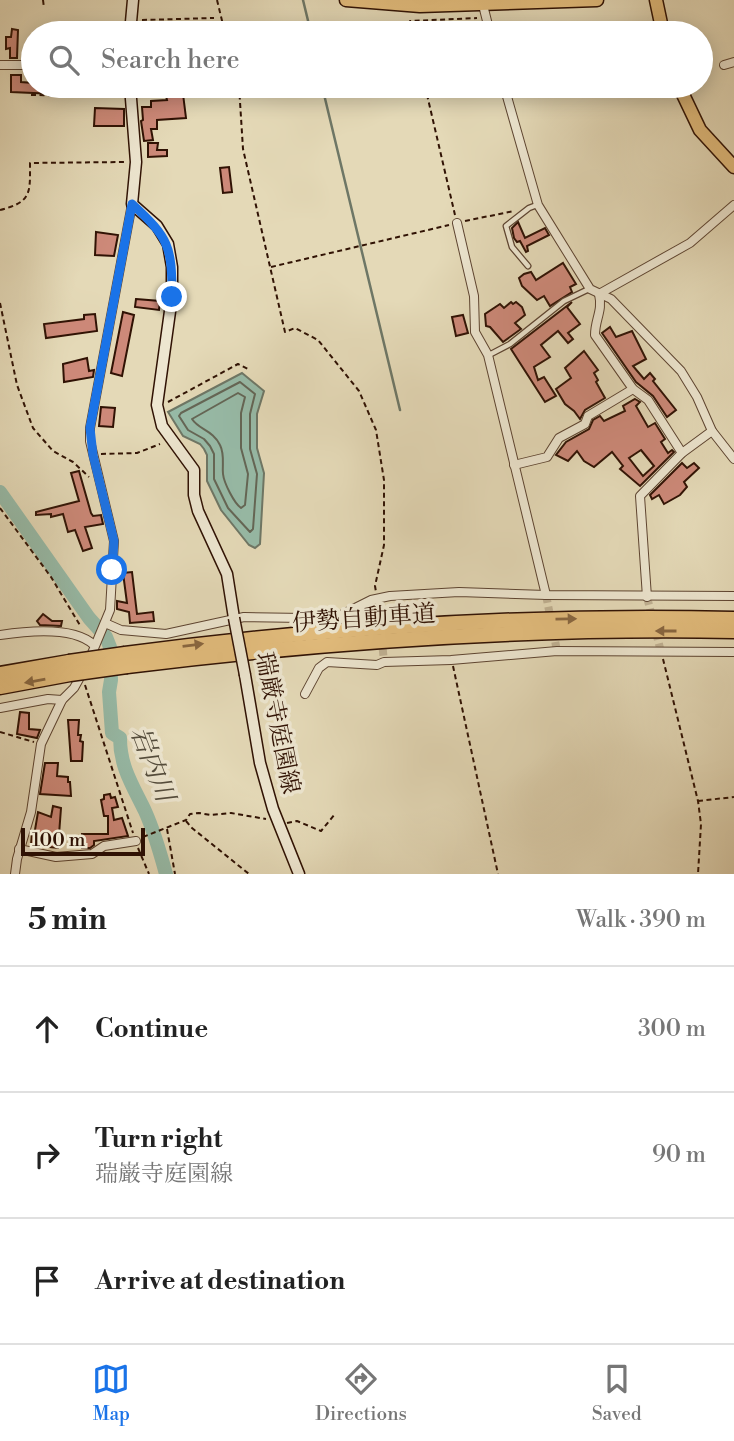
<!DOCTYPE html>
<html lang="en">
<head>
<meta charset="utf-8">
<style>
  :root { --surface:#fff; --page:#f2f2f2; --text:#222; --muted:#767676; --line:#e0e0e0; --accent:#1a73e8 }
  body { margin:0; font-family:"Libre Bodoni","Noto Serif JP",serif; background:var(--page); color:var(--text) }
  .scale { position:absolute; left:21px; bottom:18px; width:124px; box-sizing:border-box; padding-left:7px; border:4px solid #301204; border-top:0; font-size:19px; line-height:24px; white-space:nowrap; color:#301204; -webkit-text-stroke:5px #ede6d0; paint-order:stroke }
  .stop { position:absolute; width:21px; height:21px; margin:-16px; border:5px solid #1a73e8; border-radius:50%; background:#fff }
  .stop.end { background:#1a73e8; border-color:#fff; box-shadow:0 2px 7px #0008 }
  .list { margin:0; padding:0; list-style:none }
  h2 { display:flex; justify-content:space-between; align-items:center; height:91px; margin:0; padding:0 28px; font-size:30px }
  h2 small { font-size:23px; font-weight:400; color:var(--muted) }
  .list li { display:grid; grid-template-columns:46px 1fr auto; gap:21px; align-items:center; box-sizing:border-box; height:126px; padding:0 28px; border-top:2px solid var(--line) }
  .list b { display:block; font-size:26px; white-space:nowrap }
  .list p { margin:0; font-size:23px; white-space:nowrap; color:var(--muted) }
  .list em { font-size:23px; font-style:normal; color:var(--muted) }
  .icon { flex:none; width:38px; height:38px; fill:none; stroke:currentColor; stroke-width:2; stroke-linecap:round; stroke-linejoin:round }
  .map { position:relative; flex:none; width:734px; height:874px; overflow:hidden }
  .search { position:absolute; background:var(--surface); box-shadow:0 4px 18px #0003; left:21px; right:21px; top:21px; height:77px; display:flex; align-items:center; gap:18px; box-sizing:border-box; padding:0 24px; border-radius:38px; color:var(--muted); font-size:26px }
  .sheet { height:469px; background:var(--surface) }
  nav { display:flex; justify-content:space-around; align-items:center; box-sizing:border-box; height:98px; border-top:2px solid var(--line); background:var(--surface); font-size:19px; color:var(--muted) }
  nav a { display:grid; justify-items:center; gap:4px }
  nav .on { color:var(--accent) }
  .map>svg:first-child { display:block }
</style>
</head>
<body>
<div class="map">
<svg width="734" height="874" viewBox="0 0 734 874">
  <rect width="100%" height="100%" fill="#e4d9b7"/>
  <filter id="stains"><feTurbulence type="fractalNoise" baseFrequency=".00286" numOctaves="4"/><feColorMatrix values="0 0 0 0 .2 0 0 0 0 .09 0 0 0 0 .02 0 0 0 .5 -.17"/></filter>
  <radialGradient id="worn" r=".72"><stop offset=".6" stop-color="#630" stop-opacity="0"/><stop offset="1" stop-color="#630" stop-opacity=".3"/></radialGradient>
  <path fill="#97bba8" stroke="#6e7766" stroke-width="2" d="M242,373L264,391L257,414V448L264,473L260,544L255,548L249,545L221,510L207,481V455L204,449L200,444L183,436L168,412Z"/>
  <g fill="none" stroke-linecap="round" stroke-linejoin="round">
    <g stroke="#646656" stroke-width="2">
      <path d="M240,382L255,394L250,414V449L257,474L253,529L250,532L228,508L214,479V454L210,446L204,439L188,430L179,416L181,413Z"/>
      <path d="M238,393L245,397L241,413V448L248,474L245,505L241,508C234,503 224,483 223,474C222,464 225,455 220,445C213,430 199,430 192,419Z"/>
    </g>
    <g stroke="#6e7766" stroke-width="2.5">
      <path d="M303,0L311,33"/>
      <path d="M322,86L400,410"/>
    </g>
    <path stroke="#97bba8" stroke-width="14" d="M0,492L89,618L106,637L110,647L111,680L109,692L112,733L120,738C120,767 133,786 145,811C154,831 160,852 166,874"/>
  </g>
  <g fill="#cd8979" stroke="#301204" stroke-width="2" fill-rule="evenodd">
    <path d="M12,29L18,30L17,58H10V48L6,49V37H11Z"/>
    <path d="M11,75H21V82L33,83V86L71,88L90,86L105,88L106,90L102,91V95L92,93L79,95L11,92Z"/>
    <path d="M183,94L186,118L157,120V129H151L153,140L144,141L141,121L143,120L142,107H151V101L167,100L166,96Z"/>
    <path d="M95,108L124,109V126H94Z"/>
    <path d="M148,143H158L157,150H167V156L148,157Z"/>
    <path d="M229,167L232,192L223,193L220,168Z"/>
    <path d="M518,222L525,238L545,228L549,235L527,246L528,251L526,252L520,241L517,242L514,238L512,228Z"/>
    <path d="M96,232L118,235L114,256L95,255Z"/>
    <path d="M563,263L576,284L570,287L572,292L550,306L544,296L537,300L522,286L519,278L524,274L531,272L536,280Z"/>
    <path d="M136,299L160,301L159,310L135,307Z"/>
    <path d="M511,302L513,304L516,302L522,307L525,315L515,323L521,329L503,342L490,327L486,326L485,314L500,304L504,308Z"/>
    <path d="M572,302L567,307L580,324L568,333L573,339L568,343L558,331L541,345L550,357L534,367L538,380L544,377L556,396L545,402L511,349Z"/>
    <path d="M123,312L134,315L122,376L111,373Z"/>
    <path d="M95,314L97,331L46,338L44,324L84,319V315Z"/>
    <path d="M463,315L468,333L456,336L452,317Z"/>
    <path d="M610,327L616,337L632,331L646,359L633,366L644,379L650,373L655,379L653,381L676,410L667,417L653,396L636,382L602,333Z"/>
    <path d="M584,351L598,370L594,373L598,380L596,382L605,398L585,410L580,419L574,411L565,404L556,389L571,378L565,368Z"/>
    <path d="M87,358L89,371L94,370L93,377L64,382L63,364Z"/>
    <path d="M635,399L640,402L636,406L648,427L655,423L665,439L661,442L668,453L672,450L674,452L640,486L620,469L623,466L612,452L594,467L584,461L577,451L568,461L556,455L566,442L589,429L593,420L600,416L604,421L625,411L623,406ZM641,450L654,466L643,476L629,458Z"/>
    <path d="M101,407L115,408L113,427L99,426Z"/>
    <path d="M682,463L687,468L694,463L699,468L684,482L687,487L680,495L664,504L659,495L652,499L650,495Z"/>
    <path d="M79,471L91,513L93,516L101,515L103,524L85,527L92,548L83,551L75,530L68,532L63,514L51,517V514L36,515V512L79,501L71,473Z"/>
    <path d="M132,572L137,614L153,612L154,621L130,623L129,612L117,609V601L127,603L123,573Z"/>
    <path d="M43,614L52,621H62L61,626L40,625L37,621Z"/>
    <path d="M20,712L29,713V729L40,730L37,738L17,734Z"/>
    <path d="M68,720H79L78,735H81L80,741L83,742L82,761H71Z"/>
    <path d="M45,763H58L57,776L68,777V782H70L71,796L40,794Z"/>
    <path d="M110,794L111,798L115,797L118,807L112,808L114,820L122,818L128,836L94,841V845L90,848H82V834H108V816H104L101,800L104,799V795Z"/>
    <path d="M53,806L61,808L58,848L31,845L32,833L35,830L38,812L51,817Z"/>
  </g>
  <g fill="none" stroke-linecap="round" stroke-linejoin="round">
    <g stroke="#c0b193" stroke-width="8" stroke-dasharray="8 4" stroke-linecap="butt">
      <path d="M546,595L557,651"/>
      <path d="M647,597L661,652"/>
      <path d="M378,600L384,662"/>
    </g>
    <defs>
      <g id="service">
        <path d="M528,266L512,247L506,226L529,208L537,205"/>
        <path d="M489,355L510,344L564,301L589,289"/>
      </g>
      <g id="minor">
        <path d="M483,5L490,33"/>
        <path d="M0,65H33"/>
        <path d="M724,65L734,62"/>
        <path d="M504,86L538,205L590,289L611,299L681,371L697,397L712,431L734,459"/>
        <path d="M457,223L474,296L475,332L488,355L546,595"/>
        <path d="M599,294C603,311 595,319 595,335L633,389L648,400L682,453"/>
        <path d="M599,294L690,243L734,205"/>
        <path d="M514,465L547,457L559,438L585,424L588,416L633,389"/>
        <path d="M647,597L640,496L682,453L712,431"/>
        <path d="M105,623L121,630L166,634L244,617L305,618L341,615L371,600L390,596L459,592L546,595L734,596"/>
        <path d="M0,635C26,631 74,626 94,645"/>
        <path d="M90,658L110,610L114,541L90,441V428L132,204"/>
        <path d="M305,694L319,668L327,662L377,665L384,662L451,660L557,651L734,652"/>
        <path d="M0,708L48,699L62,700"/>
        <path d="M19,849L56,857L92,854L104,846L136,841"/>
        <path d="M15,874L17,859L31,812L41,744L62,700L74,688L84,670"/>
      </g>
      <g id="secondary">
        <path d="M130,33L133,0"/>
        <path d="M130,86L136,162L132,204L157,226L168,244L172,267V297L157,405L162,426L194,470V495L198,511L227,574L234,618"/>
        <path d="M245,675L260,763L273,809L299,874"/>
      </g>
      <g id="primary">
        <path d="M346,0L420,6L597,0"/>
        <path d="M656,0L663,33"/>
        <path d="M679,86L700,130L734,167"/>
      </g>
      <g id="motorway">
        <path d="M125,654C327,627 530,614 734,619"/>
        <path d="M127,666C329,641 530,627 734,631"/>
        <path d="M0,674L69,662"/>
        <path d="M0,687L70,674"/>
      </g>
    </defs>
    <use href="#service" stroke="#5d4431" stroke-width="7"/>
    <use href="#minor" stroke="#5d4431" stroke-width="10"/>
    <use href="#secondary" stroke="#301204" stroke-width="13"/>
    <use href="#primary" stroke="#301204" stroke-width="15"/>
    <use href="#motorway" stroke="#301204" stroke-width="17"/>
    <g stroke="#301204" stroke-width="2" stroke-dasharray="5 3.5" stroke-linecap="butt">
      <path d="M43,0L44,8"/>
      <path d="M217,0L225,33"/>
      <path d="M142,20L214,18"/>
      <path d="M413,33L410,21L477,18"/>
      <path d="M239,86L243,149L285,332L295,328L318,340L359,391L376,430L384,480V545L375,586L376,592"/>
      <path d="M425,86L455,215"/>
      <path d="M31,95L123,96"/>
      <path d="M0,210C32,202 30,193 30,163L125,162"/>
      <path d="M465,221L514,211"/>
      <path d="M271,267L449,225"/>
      <path d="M0,303L17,385L33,428L53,451L73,462L89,477"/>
      <path d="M168,402L238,364L250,370"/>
      <path d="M101,454L137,453L160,444"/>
      <path d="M0,508L51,577L81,627"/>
      <path d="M663,659L698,801L701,824L698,874"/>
      <path d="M453,666L498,874"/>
      <path d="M85,685L133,833"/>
      <path d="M0,732L34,742"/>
      <path d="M698,801L734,797"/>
      <path d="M186,821L192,828L249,874"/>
      <path d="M287,823L297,821L321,831L335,814"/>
      <path d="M167,829L175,874"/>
      <path d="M143,837L186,820L190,814L199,813L211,815L231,813L266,819"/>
      <path d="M138,848L149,874"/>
    </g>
    <use href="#service" stroke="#ede6d0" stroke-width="4.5"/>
    <use href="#minor" stroke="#ede6d0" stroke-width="8"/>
    <use href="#secondary" stroke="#ede6d0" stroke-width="10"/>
    <use href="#primary" stroke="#e2bc7c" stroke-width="12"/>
    <use href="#motorway" stroke="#e2bc7c" stroke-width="14"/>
    <defs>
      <path id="secondary-bridge" d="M234,618L245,675"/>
      <g id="motorway-bridge">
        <path d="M69,662L125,654"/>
        <path d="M70,674L127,666"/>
      </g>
    </defs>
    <use href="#secondary-bridge" stroke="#301204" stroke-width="13" stroke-linecap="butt"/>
    <use href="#motorway-bridge" stroke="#301204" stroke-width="17" stroke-linecap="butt"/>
    <use href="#secondary-bridge" stroke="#ede6d0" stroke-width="10"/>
    <use href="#motorway-bridge" stroke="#e2bc7c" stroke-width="14"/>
  </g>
  <defs><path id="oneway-solid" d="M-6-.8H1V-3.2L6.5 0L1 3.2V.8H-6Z" transform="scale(1.75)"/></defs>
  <g fill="#896740">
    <use href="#oneway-solid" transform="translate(566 619) rotate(-1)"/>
    <use href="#oneway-solid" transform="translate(666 631) rotate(-180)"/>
    <use href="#oneway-solid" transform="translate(193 645) rotate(-7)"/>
    <use href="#oneway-solid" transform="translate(35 681) rotate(170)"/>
  </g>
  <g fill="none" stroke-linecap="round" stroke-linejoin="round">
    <path stroke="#1a73e8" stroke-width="9" d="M112,570L114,541L93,455L90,428L132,204C169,238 172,246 172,297"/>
  </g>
  <g text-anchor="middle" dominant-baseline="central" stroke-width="7" stroke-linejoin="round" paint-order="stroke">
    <g font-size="24" fill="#301204" stroke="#ede6d0">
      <text transform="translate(364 619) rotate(-4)">伊勢自動車道</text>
      <text transform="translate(277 723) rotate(79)">瑞厳寺庭園線</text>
    </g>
    <g font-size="26" font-style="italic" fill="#544d3d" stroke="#ede6d0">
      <text transform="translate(152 764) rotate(69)">岩内川</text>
    </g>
  </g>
  <rect width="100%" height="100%" filter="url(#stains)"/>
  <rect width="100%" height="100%" fill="url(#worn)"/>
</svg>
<div class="scale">100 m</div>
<div class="stop" style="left:112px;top:570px"></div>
<div class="stop end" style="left:172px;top:297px"></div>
<div class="search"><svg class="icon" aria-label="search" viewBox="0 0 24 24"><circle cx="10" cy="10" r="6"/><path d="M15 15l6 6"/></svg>Search here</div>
</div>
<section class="sheet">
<h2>5 min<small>Walk · 390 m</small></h2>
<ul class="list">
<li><svg class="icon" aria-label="ahead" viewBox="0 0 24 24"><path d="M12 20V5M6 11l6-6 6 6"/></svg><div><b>Continue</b></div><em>300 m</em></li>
<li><svg class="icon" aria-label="right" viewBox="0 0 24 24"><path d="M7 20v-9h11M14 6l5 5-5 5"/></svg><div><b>Turn right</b><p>瑞巌寺庭園線</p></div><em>90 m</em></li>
<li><svg class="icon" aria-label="arrive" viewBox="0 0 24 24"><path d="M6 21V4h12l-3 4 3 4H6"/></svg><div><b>Arrive at destination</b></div></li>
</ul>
</section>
<nav>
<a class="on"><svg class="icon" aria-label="map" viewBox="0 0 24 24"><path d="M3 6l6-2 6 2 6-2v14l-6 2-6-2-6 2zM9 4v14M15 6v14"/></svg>Map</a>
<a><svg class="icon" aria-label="directions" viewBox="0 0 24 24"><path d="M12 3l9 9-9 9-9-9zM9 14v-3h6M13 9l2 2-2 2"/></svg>Directions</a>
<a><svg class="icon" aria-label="saved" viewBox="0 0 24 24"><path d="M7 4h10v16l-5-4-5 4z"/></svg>Saved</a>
</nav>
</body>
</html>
